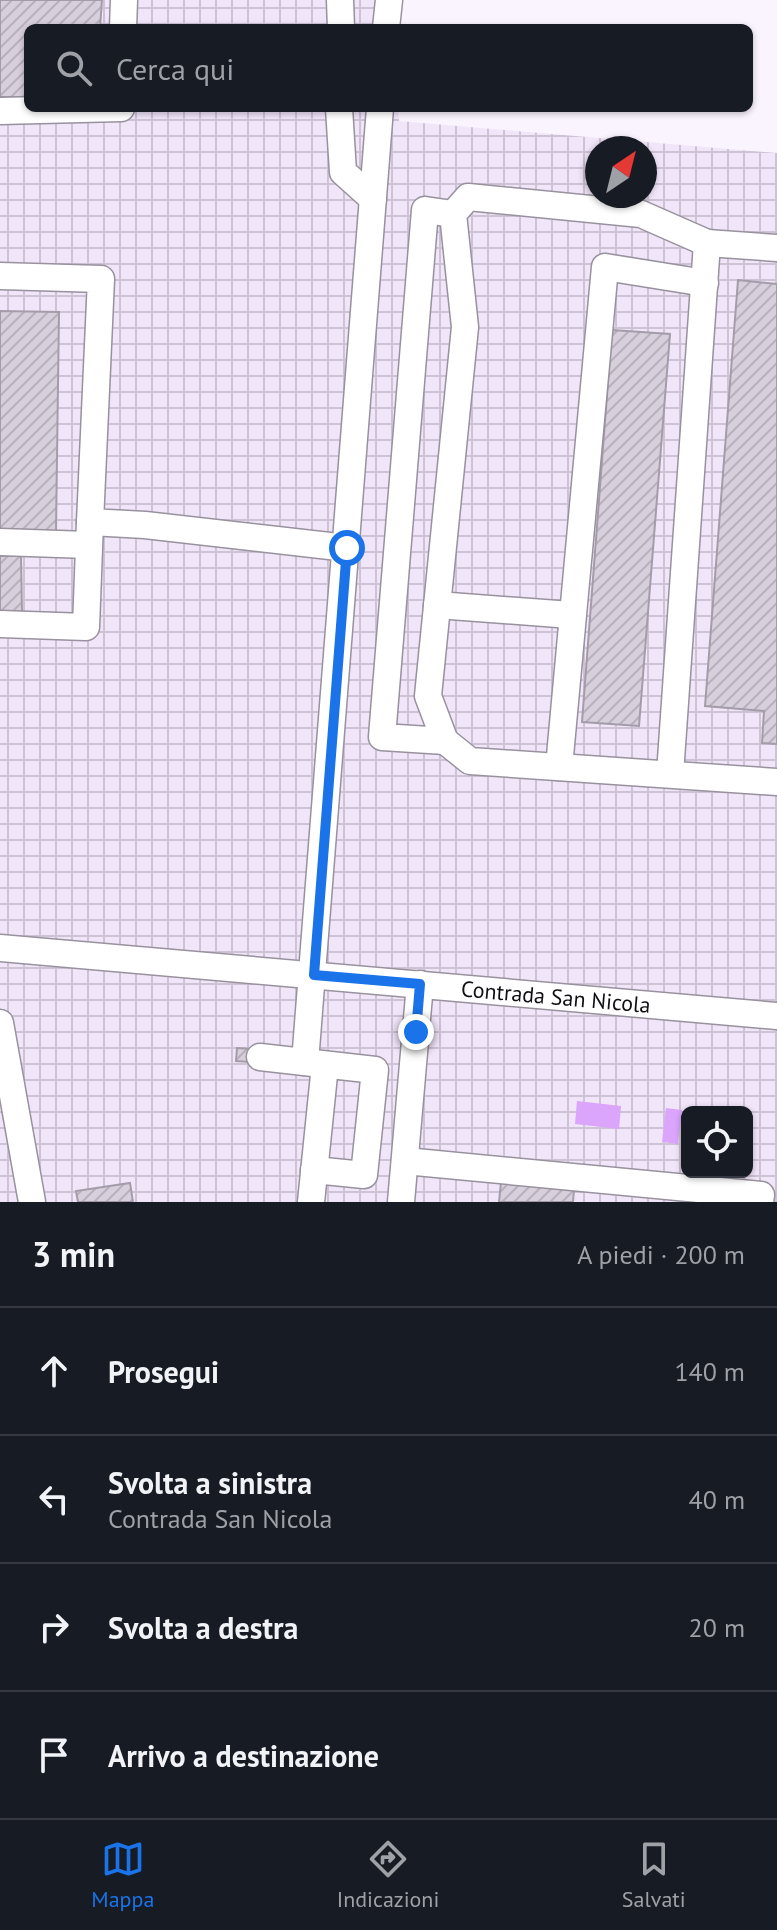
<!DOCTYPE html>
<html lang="it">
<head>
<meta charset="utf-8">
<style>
  :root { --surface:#171b24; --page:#242831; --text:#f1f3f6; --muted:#9ea1a6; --line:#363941; --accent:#1a73e8 }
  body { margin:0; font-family:"PT Sans",sans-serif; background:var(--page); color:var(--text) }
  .controls { position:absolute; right:24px; bottom:24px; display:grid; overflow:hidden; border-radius:12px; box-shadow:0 2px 6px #0004 }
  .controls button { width:72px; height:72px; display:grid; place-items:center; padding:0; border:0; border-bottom:2px solid var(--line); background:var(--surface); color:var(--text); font:40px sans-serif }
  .compass { position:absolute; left:585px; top:136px; width:72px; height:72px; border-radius:50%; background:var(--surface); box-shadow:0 2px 6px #0004; rotate:35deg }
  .stop { position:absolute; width:24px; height:24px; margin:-18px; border:6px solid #1a73e8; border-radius:50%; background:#fff }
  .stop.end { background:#1a73e8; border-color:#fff; box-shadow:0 2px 8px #0008 }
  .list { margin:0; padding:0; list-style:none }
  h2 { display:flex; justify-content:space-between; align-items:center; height:104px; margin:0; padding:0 32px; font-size:34px }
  h2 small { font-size:26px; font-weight:400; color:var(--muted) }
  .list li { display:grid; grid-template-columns:52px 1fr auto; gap:24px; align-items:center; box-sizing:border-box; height:128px; padding:0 32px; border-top:2px solid var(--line) }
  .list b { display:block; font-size:30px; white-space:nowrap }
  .list p { margin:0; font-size:26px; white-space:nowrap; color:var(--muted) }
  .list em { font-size:26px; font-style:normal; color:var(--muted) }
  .icon { flex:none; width:44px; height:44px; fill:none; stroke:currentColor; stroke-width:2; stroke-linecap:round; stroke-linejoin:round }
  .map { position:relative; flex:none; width:777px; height:1202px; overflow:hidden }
  .search { position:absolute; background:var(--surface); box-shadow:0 2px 6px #0004; left:24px; right:24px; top:24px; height:88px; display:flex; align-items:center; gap:20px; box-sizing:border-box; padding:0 28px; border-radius:12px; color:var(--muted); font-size:30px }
  .sheet { height:616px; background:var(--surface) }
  nav { display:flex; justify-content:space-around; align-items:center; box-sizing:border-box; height:112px; border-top:2px solid var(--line); background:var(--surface); font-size:22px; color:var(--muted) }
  nav a { display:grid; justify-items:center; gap:4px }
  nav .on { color:var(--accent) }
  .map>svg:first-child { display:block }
</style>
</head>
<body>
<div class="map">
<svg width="777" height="1202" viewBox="0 0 777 1202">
  <defs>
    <pattern id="industrial-grid" width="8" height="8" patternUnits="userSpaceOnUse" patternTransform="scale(2)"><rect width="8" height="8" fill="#f1e5f9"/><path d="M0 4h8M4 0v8" fill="none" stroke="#cec3d5"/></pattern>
    <pattern id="building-hatch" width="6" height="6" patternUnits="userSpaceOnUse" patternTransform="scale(2)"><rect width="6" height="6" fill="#d7cfdc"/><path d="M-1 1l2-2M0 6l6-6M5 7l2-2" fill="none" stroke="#b8b1bc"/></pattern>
  </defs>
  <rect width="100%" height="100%" fill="#faf4ff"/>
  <path fill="url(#industrial-grid)" fill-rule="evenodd" d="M0,0H402L400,28H28V108H398L399,121L777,153V1202H0ZM597,148H645V196H597ZM687,1112H747V1172H687Z"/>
  <g fill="#daa5fb">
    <path d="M577,1101L621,1106L619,1129L575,1124Z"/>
    <path d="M666,1108L682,1110L678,1144L662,1142Z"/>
  </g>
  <g fill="url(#building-hatch)" stroke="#a49da9" stroke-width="2">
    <path d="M0,0H102L100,28H28V97H0Z"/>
    <path d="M738,280L777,284V744L762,743L764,711L705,706Z"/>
    <path d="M0,311L59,312L56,531L0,530Z"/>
    <path d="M612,330L670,334L639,726L582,722Z"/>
    <path d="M0,556H21L22,612H0Z"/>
    <path d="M237,1048L251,1049L250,1062L236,1061Z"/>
    <path d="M501,1182L574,1190L573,1202H499Z"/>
    <path d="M130,1183L133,1202H78L76,1191Z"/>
  </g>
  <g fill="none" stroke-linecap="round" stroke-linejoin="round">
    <defs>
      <g id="minor">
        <path d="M340,0L341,28"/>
        <path d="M123,28L124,0"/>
        <path d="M386,28L389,0"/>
        <path d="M339,108L343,172L373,199"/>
        <path d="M0,111L121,108"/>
        <path d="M707,243L641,214L468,197L453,214L465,327L428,696L445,741L470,761L777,782"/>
        <path d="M0,276L101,279L90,522L145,525L347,548"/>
        <path d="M0,542L88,545"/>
        <path d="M437,605L571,615"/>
        <path d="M0,624L86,627L90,522"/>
        <path d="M445,741L382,737L425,210L453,214"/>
        <path d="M559,767L605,267L705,283"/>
        <path d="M670,774L707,243L777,248"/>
        <path id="s1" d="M0,948L777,1016"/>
        <path d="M0,1023L32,1202"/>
        <path d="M260,1057L375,1070L364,1175L314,1170"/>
        <path d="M305,1062L380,108"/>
        <path d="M405,1161L761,1195L760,1202"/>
        <path d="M311,1202L325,1065"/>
        <path d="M401,1202L420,984"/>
      </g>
    </defs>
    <use href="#minor" stroke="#98919e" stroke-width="29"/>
    <use href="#minor" stroke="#fff" stroke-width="26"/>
  </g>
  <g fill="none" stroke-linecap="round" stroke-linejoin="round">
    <path stroke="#1a73e8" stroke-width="10" d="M347,548L314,975L420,984L416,1032"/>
  </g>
  <g text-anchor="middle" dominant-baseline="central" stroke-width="8" stroke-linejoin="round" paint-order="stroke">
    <g font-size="22" fill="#110f13" stroke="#fff">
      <text stroke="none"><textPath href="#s1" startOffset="558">Contrada San Nicola</textPath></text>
    </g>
  </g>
</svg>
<div class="controls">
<button><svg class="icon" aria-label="locate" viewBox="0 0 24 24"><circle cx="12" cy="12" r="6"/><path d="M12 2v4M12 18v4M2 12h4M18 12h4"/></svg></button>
</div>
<svg class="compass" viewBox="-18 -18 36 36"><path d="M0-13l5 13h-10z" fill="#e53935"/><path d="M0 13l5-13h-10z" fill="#9ea1a6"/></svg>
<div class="stop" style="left:347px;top:548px"></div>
<div class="stop end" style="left:416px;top:1032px"></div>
<div class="search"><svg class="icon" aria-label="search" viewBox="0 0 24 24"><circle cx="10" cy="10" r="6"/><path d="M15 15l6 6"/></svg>Cerca qui</div>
</div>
<section class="sheet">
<h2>3 min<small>A piedi · 200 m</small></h2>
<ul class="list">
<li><svg class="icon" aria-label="ahead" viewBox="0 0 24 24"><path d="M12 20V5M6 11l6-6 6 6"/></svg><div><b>Prosegui</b></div><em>140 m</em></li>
<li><svg class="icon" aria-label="left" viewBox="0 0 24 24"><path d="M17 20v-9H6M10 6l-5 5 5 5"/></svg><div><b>Svolta a sinistra</b><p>Contrada San Nicola</p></div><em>40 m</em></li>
<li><svg class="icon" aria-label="right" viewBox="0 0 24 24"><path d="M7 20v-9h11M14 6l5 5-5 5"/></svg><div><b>Svolta a destra</b></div><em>20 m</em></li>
<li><svg class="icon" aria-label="arrive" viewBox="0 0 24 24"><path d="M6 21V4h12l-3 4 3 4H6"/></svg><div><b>Arrivo a destinazione</b></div></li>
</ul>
</section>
<nav>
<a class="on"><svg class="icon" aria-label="map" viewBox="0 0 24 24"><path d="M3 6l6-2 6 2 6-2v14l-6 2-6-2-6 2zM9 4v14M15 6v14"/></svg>Mappa</a>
<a><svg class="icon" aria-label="directions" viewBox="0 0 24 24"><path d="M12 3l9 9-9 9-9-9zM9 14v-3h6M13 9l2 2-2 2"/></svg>Indicazioni</a>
<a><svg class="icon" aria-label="saved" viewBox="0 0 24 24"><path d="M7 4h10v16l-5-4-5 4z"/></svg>Salvati</a>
</nav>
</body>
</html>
